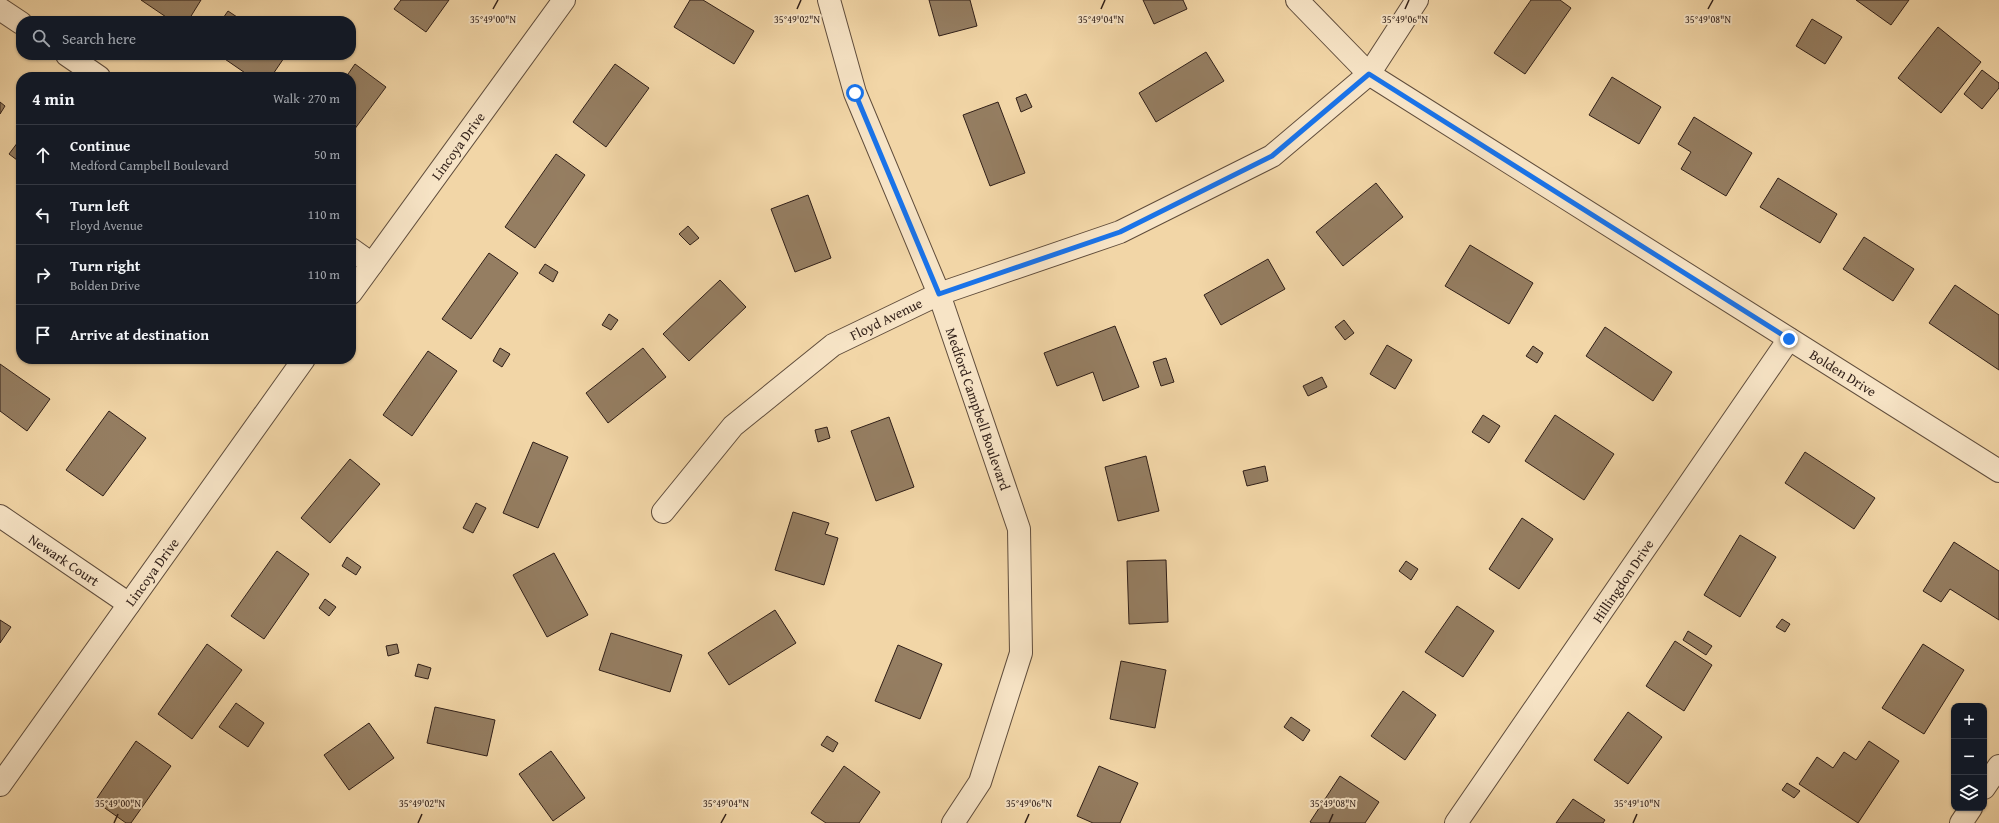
<!DOCTYPE html>
<html lang="en">
<head>
<meta charset="utf-8">
<style>
  :root { --surface:#171b24; --page:#20242c; --text:#f1f3f6; --muted:#9ea1a6; --line:#363941 }
  body { margin:0; font-family:"Gentium Book Plus",serif; background:var(--page); color:var(--text) }
  .controls { position:absolute; right:12px; bottom:12px; display:grid; overflow:hidden; border-radius:8px; box-shadow:0 1px 3px #0004 }
  .controls button { width:36px; height:36px; display:grid; place-items:center; padding:0; border:0; border-bottom:1px solid var(--line); background:var(--surface); color:var(--text); font:20px sans-serif }
  .stop { position:absolute; width:12px; height:12px; margin:-9px; border:3px solid #1a73e8; border-radius:50%; background:#fff }
  .stop.end { background:#1a73e8; border-color:#fff; box-shadow:0 1px 4px #0008 }
  .list { margin:0; padding:0; list-style:none }
  h2 { display:flex; justify-content:space-between; align-items:center; height:52px; margin:0; padding:0 16px; font-size:17px }
  h2 small { font-size:13px; font-weight:400; color:var(--muted) }
  .list li { display:grid; grid-template-columns:26px 1fr auto; gap:12px; align-items:center; box-sizing:border-box; height:60px; padding:0 16px; border-top:1px solid var(--line) }
  .list b { display:block; font-size:15px; white-space:nowrap }
  .list p { margin:0; font-size:13px; white-space:nowrap; color:var(--muted) }
  .list em { font-size:13px; font-style:normal; color:var(--muted) }
  .icon { flex:none; width:22px; height:22px; fill:none; stroke:currentColor; stroke-width:2; stroke-linecap:round; stroke-linejoin:round }
  .map { position:relative; flex:none; width:1999px; height:823px; overflow:hidden }
  .search { position:absolute; background:var(--surface); box-shadow:0 1px 3px #0004; left:16px; top:16px; width:340px; height:44px; display:flex; align-items:center; gap:10px; box-sizing:border-box; padding:0 14px; border-radius:16px; color:var(--muted); font-size:15px }
  .panel { position:absolute; background:var(--surface); box-shadow:0 1px 3px #0004; left:16px; top:72px; width:340px; height:292px; border-radius:16px }
  .map>svg:first-child { display:block }
</style>
</head>
<body>
<div class="map">
<svg width="1999" height="823" viewBox="0 0 1999 823">
  <rect width="100%" height="100%" fill="#f2d6a7"/>
  <filter id="stains"><feTurbulence type="fractalNoise" baseFrequency=".005" numOctaves="4"/><feColorMatrix values="0 0 0 0 .2 0 0 0 0 .09 0 0 0 0 .02 0 0 0 .5 -.17"/></filter>
  <radialGradient id="worn" r=".72"><stop offset=".6" stop-color="#630" stop-opacity="0"/><stop offset="1" stop-color="#630" stop-opacity=".3"/></radialGradient>
  <g fill="#957e62" stroke="#301f18">
    <path d="M141,0H201L188,21H172Z"/>
    <path d="M401,0H449L426,32L394,9Z"/>
    <path d="M690,0H703L754,31L734,64L674,27Z"/>
    <path d="M929,0H970L977,26L939,36Z"/>
    <path d="M1143,0H1183L1187,9L1154,24Z"/>
    <path d="M1531,0H1560L1571,8L1525,74L1494,53Z"/>
    <path d="M1856,0H1909L1891,25Z"/>
    <path d="M228,11L243,21H221Z"/>
    <path d="M1812,19L1842,37L1825,64L1796,46Z"/>
    <path d="M1938,27L1981,62L1941,113L1898,78Z"/>
    <path d="M1206,52L1224,81L1156,122L1139,93Z"/>
    <path d="M219,55H286L271,77H251Z"/>
    <path d="M355,64L386,87L351,134V77H346Z"/>
    <path d="M615,64L649,88L606,147L573,122Z"/>
    <path d="M1982,70L1999,83V88L1982,109L1964,94Z"/>
    <path d="M1612,77L1661,107L1639,144L1589,115Z"/>
    <path d="M1026,94L1032,107L1021,112L1016,98Z"/>
    <path d="M0,102L5,106L0,114Z"/>
    <path d="M998,102L1025,173L990,186L963,115Z"/>
    <path d="M1694,117L1752,153L1726,196L1681,169L1691,152L1678,144Z"/>
    <path d="M21,138V163L9,154Z"/>
    <path d="M556,154L585,175L535,248L505,227Z"/>
    <path d="M1778,178L1837,214L1820,243L1760,207Z"/>
    <path d="M1376,183L1403,217L1343,266L1316,232Z"/>
    <path d="M808,195L831,258L795,272L771,209Z"/>
    <path d="M688,226L699,238L690,245L679,234Z"/>
    <path d="M1864,237L1914,269L1893,301L1843,269Z"/>
    <path d="M1470,245L1533,283L1509,324L1445,286Z"/>
    <path d="M489,253L518,273L471,339L442,319Z"/>
    <path d="M1268,259L1285,289L1221,325L1204,295Z"/>
    <path d="M545,264L558,272L553,282L539,273Z"/>
    <path d="M720,280L746,307L689,361L663,334Z"/>
    <path d="M1955,285L1999,315V370L1929,323Z"/>
    <path d="M609,314L618,320L611,330L602,325Z"/>
    <path d="M1344,320L1354,333L1345,340L1335,327Z"/>
    <path d="M1115,326L1139,387L1103,401L1093,372L1057,386L1044,353Z"/>
    <path d="M1605,327L1672,372L1653,401L1586,356Z"/>
    <path d="M1387,345L1412,360L1395,389L1370,374Z"/>
    <path d="M1533,346L1543,353L1537,363L1526,356Z"/>
    <path d="M500,348L510,354L502,367L493,361Z"/>
    <path d="M643,348L666,377L608,423L586,393Z"/>
    <path d="M428,351L457,371L412,436L383,415Z"/>
    <path d="M1166,358L1174,382L1161,386L1153,362Z"/>
    <path d="M0,364L50,399L27,431L0,411Z"/>
    <path d="M1322,377L1327,387L1308,396L1303,386Z"/>
    <path d="M109,411L146,438L103,496L66,470Z"/>
    <path d="M1483,415L1500,426L1489,443L1472,432Z"/>
    <path d="M1555,415L1614,454L1584,500L1525,461Z"/>
    <path d="M889,417L914,487L876,501L851,431Z"/>
    <path d="M827,427L830,438L818,442L815,430Z"/>
    <path d="M533,442L568,457L538,528L503,513Z"/>
    <path d="M1805,452L1875,498L1854,529L1785,483Z"/>
    <path d="M1146,456L1159,511L1118,521L1105,467Z"/>
    <path d="M350,459L380,484L330,543L301,518Z"/>
    <path d="M1265,466L1268,481L1247,486L1243,471Z"/>
    <path d="M476,503L486,508L473,533L463,528Z"/>
    <path d="M793,512L829,523L825,534L838,538L824,585L775,570Z"/>
    <path d="M1522,518L1553,539L1519,589L1489,569Z"/>
    <path d="M1740,535L1776,557L1740,617L1704,595Z"/>
    <path d="M1954,542L1999,571V620L1950,589L1941,602L1923,591Z"/>
    <path d="M277,551L309,574L264,639L231,616Z"/>
    <path d="M554,553L588,615L547,637L513,575Z"/>
    <path d="M347,557L361,567L356,575L342,566Z"/>
    <path d="M1166,560L1168,622L1129,624L1127,561Z"/>
    <path d="M1406,561L1418,569L1411,580L1399,571Z"/>
    <path d="M325,599L336,607L329,616L319,608Z"/>
    <path d="M1457,606L1494,631L1463,677L1425,652Z"/>
    <path d="M775,610L796,643L729,685L708,653Z"/>
    <path d="M1782,619L1790,624L1785,632L1776,627Z"/>
    <path d="M0,620L11,627L0,643Z"/>
    <path d="M1688,631L1712,646L1706,655L1683,640Z"/>
    <path d="M611,633L682,655L670,692L599,670Z"/>
    <path d="M1675,641L1712,665L1684,711L1646,686Z"/>
    <path d="M207,644L242,670L192,739L158,714Z"/>
    <path d="M397,644L399,653L388,656L386,646Z"/>
    <path d="M1923,644L1964,670L1924,734L1882,708Z"/>
    <path d="M898,645L942,664L920,719L875,701Z"/>
    <path d="M1121,661L1166,670L1155,728L1110,719Z"/>
    <path d="M418,664L431,668L428,679L415,676Z"/>
    <path d="M1403,691L1436,715L1405,760L1371,736Z"/>
    <path d="M236,703L264,723L248,747L219,727Z"/>
    <path d="M435,707L495,720L487,756L427,743Z"/>
    <path d="M1628,712L1662,737L1628,784L1594,760Z"/>
    <path d="M1291,717L1310,730L1303,741L1284,727Z"/>
    <path d="M369,723L394,758L349,790L324,755Z"/>
    <path d="M827,736L838,743L833,752L821,745Z"/>
    <path d="M136,741L171,766L131,823H126L95,801Z"/>
    <path d="M1869,741L1899,761L1858,823L1799,784L1817,757L1833,768L1844,752L1856,760Z"/>
    <path d="M551,751L585,798L553,821L519,774Z"/>
    <path d="M844,766L880,792L859,823H826L811,813Z"/>
    <path d="M1099,766L1138,783L1120,823H1093L1077,816Z"/>
    <path d="M1340,776L1379,802L1365,823H1312L1310,822Z"/>
    <path d="M1787,783L1800,791L1794,798L1782,790Z"/>
    <path d="M1573,799L1605,820L1603,823H1556Z"/>
  </g>
  <g fill="none" stroke-linecap="round" stroke-linejoin="round">
    <defs>
      <g id="minor">
        <path d="M829,0L855,93L939,294L1019,529L1021,653L980,782L953,823"/>
        <path d="M1297,0L1369,74L1999,471"/>
        <path d="M0,9L21,23"/>
        <path d="M67,55L99,77"/>
        <path d="M351,249L372,264"/>
        <path d="M351,293L564,0"/>
        <path d="M663,512L733,426L833,345L939,294L1120,232L1272,156L1369,74L1417,0"/>
        <path d="M0,516L129,604"/>
        <path d="M0,785L304,359"/>
        <path d="M1984,788L1999,766"/>
        <path d="M1456,823L1789,339"/>
        <path d="M1961,823L1971,808"/>
      </g>
    </defs>
    <use href="#minor" stroke="#604d3c" stroke-width="24"/>
    <use href="#minor" stroke="#f7e4c6" stroke-width="22"/>
  </g>
  <g fill="none" stroke-linecap="round" stroke-linejoin="round">
    <path stroke="#1a73e8" stroke-width="5" d="M855,93L939,294L1120,232L1272,156L1369,74L1789,339"/>
  </g>
  <path fill="none" stroke="#301f18" stroke-width="1.5" d="M493,9L498,0M797,9L801,0M1101,9L1105,0M1405,9L1409,0M1708,9L1713,0M114,823L118,814M418,823L422,814M721,823L726,814M1025,823L1029,814M1329,823L1333,814M1633,823L1637,814"/>
  <g text-anchor="middle" dominant-baseline="central" stroke-width="4" stroke-linejoin="round" paint-order="stroke">
    <g font-size="14" fill="#301f18" stroke="#f7e4c6">
      <text transform="translate(458 146) rotate(-54)">Lincoya Drive</text>
      <text transform="translate(886 319) rotate(-26)">Floyd Avenue</text>
      <text transform="translate(1843 373) rotate(32)">Bolden Drive</text>
      <text transform="translate(978 409) rotate(71)">Medford Campbell Boulevard</text>
      <text transform="translate(64 560) rotate(34)">Newark Court</text>
      <text transform="translate(152 572) rotate(-54)">Lincoya Drive</text>
      <text transform="translate(1623 581) rotate(-56)">Hillingdon Drive</text>
    </g>
  </g>
  <g font-size="10" text-anchor="middle" fill="#301f18" stroke="#f7e4c6" stroke-width="4" stroke-linejoin="round" paint-order="stroke">
    <text x="493" y="23">35°49'00"N</text>
    <text x="797" y="23">35°49'02"N</text>
    <text x="1101" y="23">35°49'04"N</text>
    <text x="1405" y="23">35°49'06"N</text>
    <text x="1708" y="23">35°49'08"N</text>
    <text x="118" y="807">35°49'00"N</text>
    <text x="422" y="807">35°49'02"N</text>
    <text x="726" y="807">35°49'04"N</text>
    <text x="1029" y="807">35°49'06"N</text>
    <text x="1333" y="807">35°49'08"N</text>
    <text x="1637" y="807">35°49'10"N</text>
  </g>
  <rect width="100%" height="100%" filter="url(#stains)"/>
  <rect width="100%" height="100%" fill="url(#worn)"/>
</svg>
<div class="controls">
<button>+</button>
<button>−</button>
<button><svg class="icon" aria-label="layers" viewBox="0 0 24 24"><path d="M12 4l9 5-9 5-9-5zM3 14l9 5 9-5"/></svg></button>
</div>
<div class="stop" style="left:855px;top:93px"></div>
<div class="stop end" style="left:1789px;top:339px"></div>
<div class="search"><svg class="icon" aria-label="search" viewBox="0 0 24 24"><circle cx="10" cy="10" r="6"/><path d="M15 15l6 6"/></svg>Search here</div>
<section class="panel">
<h2>4 min<small>Walk · 270 m</small></h2>
<ul class="list">
<li><svg class="icon" aria-label="ahead" viewBox="0 0 24 24"><path d="M12 20V5M6 11l6-6 6 6"/></svg><div><b>Continue</b><p>Medford Campbell Boulevard</p></div><em>50 m</em></li>
<li><svg class="icon" aria-label="left" viewBox="0 0 24 24"><path d="M17 20v-9H6M10 6l-5 5 5 5"/></svg><div><b>Turn left</b><p>Floyd Avenue</p></div><em>110 m</em></li>
<li><svg class="icon" aria-label="right" viewBox="0 0 24 24"><path d="M7 20v-9h11M14 6l5 5-5 5"/></svg><div><b>Turn right</b><p>Bolden Drive</p></div><em>110 m</em></li>
<li><svg class="icon" aria-label="arrive" viewBox="0 0 24 24"><path d="M6 21V4h12l-3 4 3 4H6"/></svg><div><b>Arrive at destination</b></div></li>
</ul>
</section>
</div>
</body>
</html>
